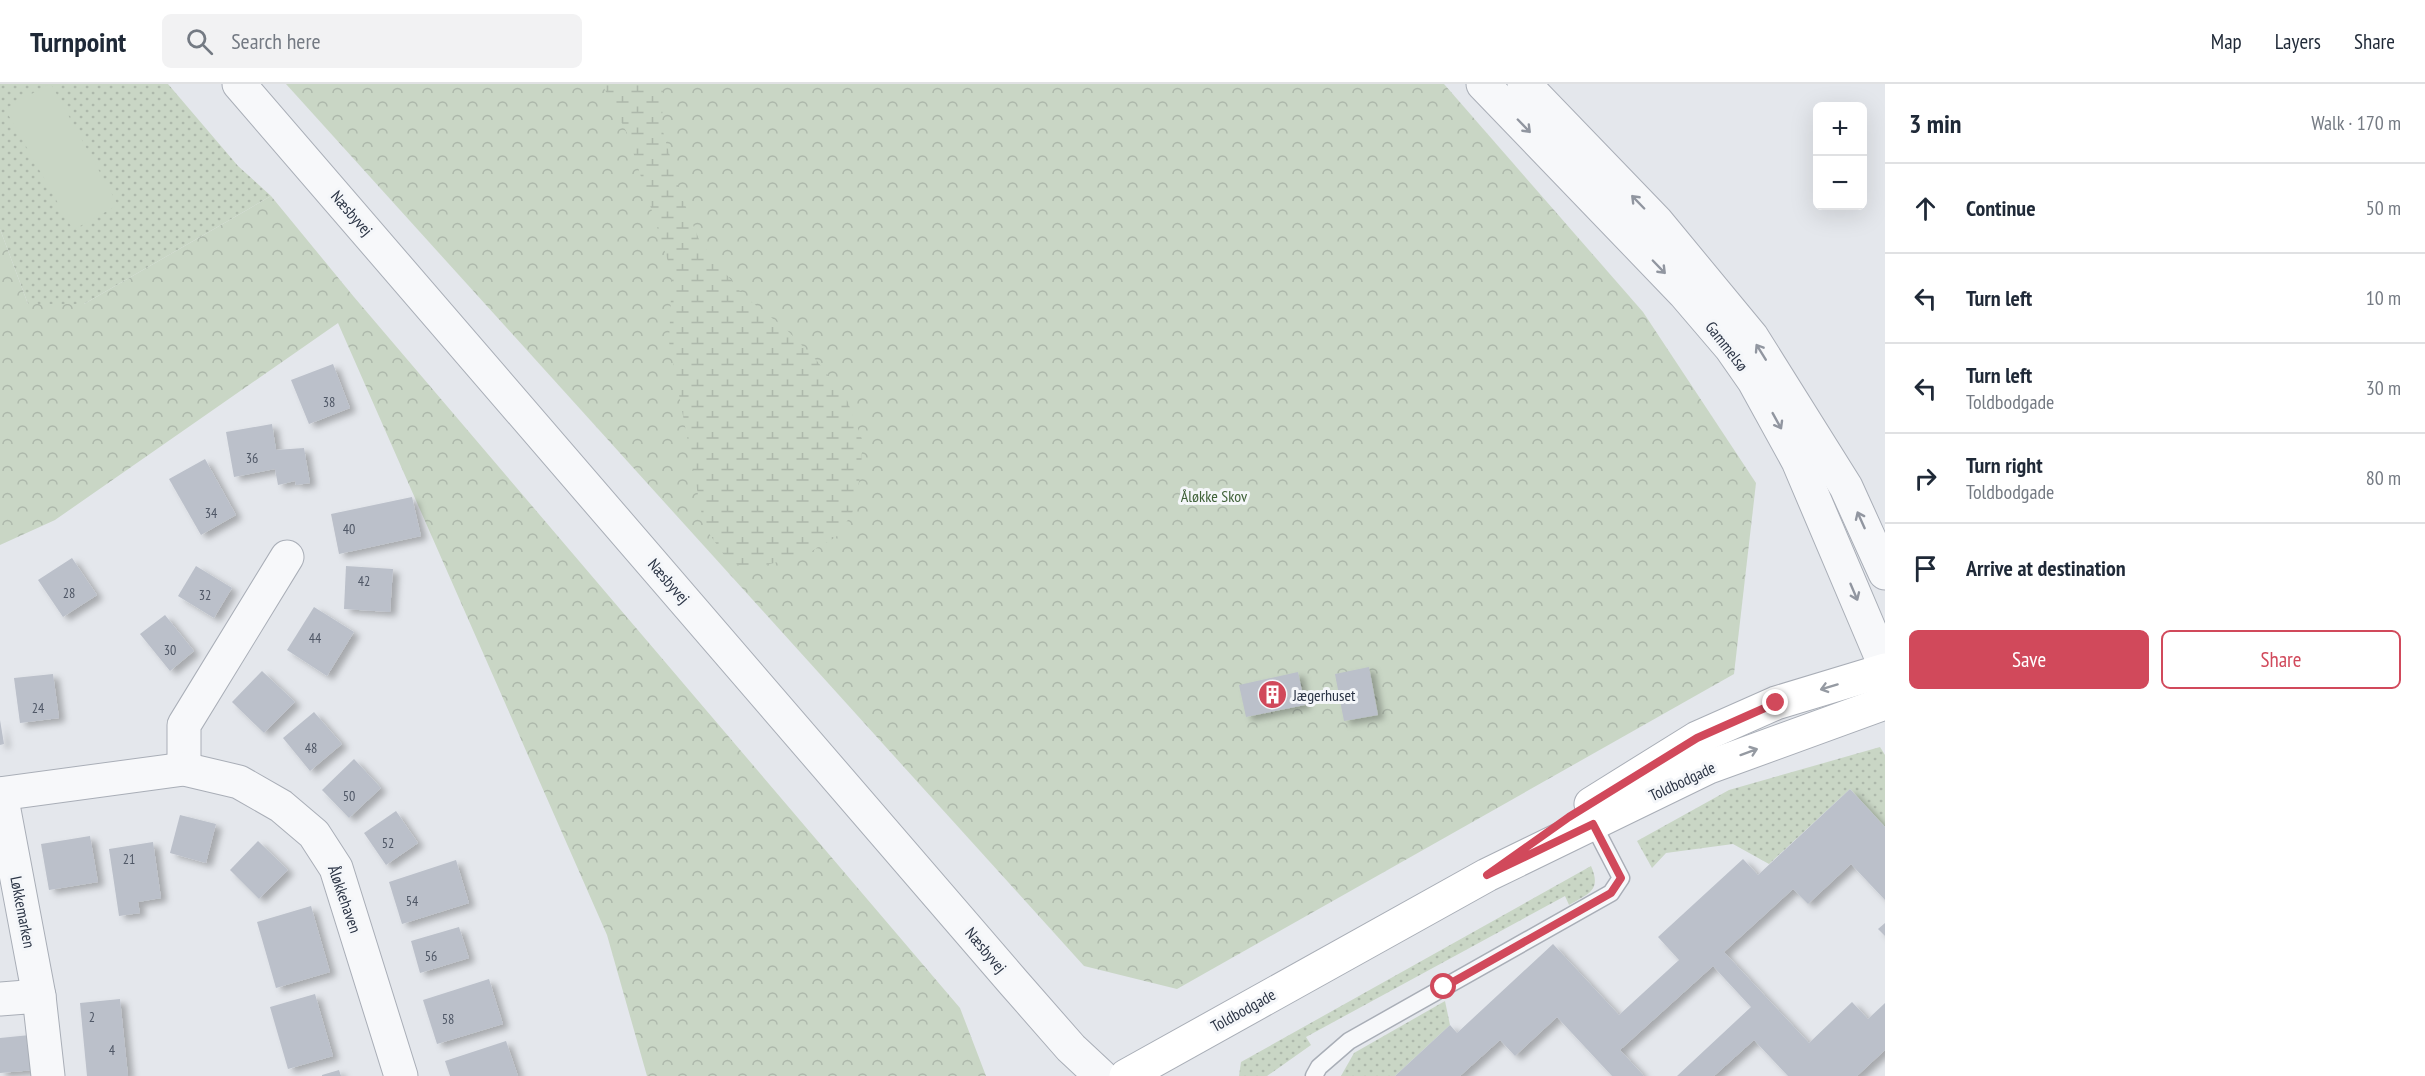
<!DOCTYPE html>
<html lang="en">
<head>
<meta charset="utf-8">
<style>
  :root { --surface:#fff; --page:#f2f2f3; --text:#1f2937; --muted:#747a83; --line:#e0e1e3; --accent:#d1495b }
  body { margin:0; font-family:"PT Sans Narrow",sans-serif; background:var(--page); color:var(--text) }
  .controls { position:absolute; right:18px; top:18px; display:grid; overflow:hidden; border-radius:9px; box-shadow:0 6px 24px #0002 }
  .controls button { width:54px; height:54px; display:grid; place-items:center; padding:0; border:0; border-bottom:2px solid var(--line); background:var(--surface); color:var(--text); font:30px sans-serif }
  .stop { position:absolute; width:18px; height:18px; margin:-14px; border:4px solid #d1495b; border-radius:50%; background:#fff }
  .stop.end { background:#d1495b; border-color:#fff; box-shadow:0 2px 6px #0008 }
  .list { margin:0; padding:0; list-style:none }
  h2 { display:flex; justify-content:space-between; align-items:center; height:78px; margin:0; padding:0 24px; font-size:26px }
  h2 small { font-size:20px; font-weight:400; color:var(--muted) }
  .list li { display:grid; grid-template-columns:39px 1fr auto; gap:18px; align-items:center; box-sizing:border-box; height:90px; padding:0 24px; border-top:2px solid var(--line) }
  .list b { display:block; font-size:22px; white-space:nowrap }
  .list p { margin:0; font-size:20px; white-space:nowrap; color:var(--muted) }
  .list em { font-size:20px; font-style:normal; color:var(--muted) }
  .actions { display:flex; gap:12px; padding:18px 24px }
  .actions a { flex:1; padding:14px 0; border:2px solid var(--accent); border-radius:9px; text-align:center; font-size:21px; color:var(--accent) }
  .actions .main { background:var(--accent); color:#fff }
  .icon { flex:none; width:33px; height:33px; fill:none; stroke:currentColor; stroke-width:2; stroke-linecap:round; stroke-linejoin:round }
  .map { position:relative; flex:none; width:1885px; height:992px; overflow:hidden }
  header { display:flex; align-items:center; gap:36px; box-sizing:border-box; height:84px; padding:0 30px; background:var(--surface); border-bottom:2px solid var(--line) }
  header strong { font-size:28px }
  nav { display:flex; gap:33px; margin-inline-start:auto; font-size:21px }
  .search { width:420px; height:54px; background:var(--page); display:flex; align-items:center; gap:15px; box-sizing:border-box; padding:0 21px; border-radius:9px; color:var(--muted); font-size:22px }
  main { display:flex }
  aside { flex:1; background:var(--surface) }
  .map>svg:first-child { display:block }
</style>
</head>
<body>
<header>
<strong>Turnpoint</strong>
<div class="search"><svg class="icon" aria-label="search" viewBox="0 0 24 24"><circle cx="10" cy="10" r="6"/><path d="M15 15l6 6"/></svg>Search here</div>
<nav><a>Map</a><a>Layers</a><a>Share</a></nav>
</header>
<main>
<div class="map">
<svg width="1885" height="992" viewBox="0 0 1885 992">
  <defs>
    <pattern id="grass-dots" width="8" height="8" patternUnits="userSpaceOnUse" patternTransform="scale(1.5)"><rect width="8" height="8" fill="#c9d6c5"/><path d="M2 2h.1M6 6h.1" fill="none" stroke="#adb8ab" stroke-width="1.8" stroke-linecap="round"/></pattern>
    <pattern id="forest-crowns" width="20" height="18" patternUnits="userSpaceOnUse" patternTransform="scale(1.5)"><rect width="20" height="18" fill="#c9d6c5"/><path d="M2 6a3 3 0 1 1 6 0M12 15a3 3 0 1 1 6 0" fill="none" stroke="#adb8ab"/></pattern>
    <pattern id="wetland-marsh" width="20" height="14" patternUnits="userSpaceOnUse" patternTransform="scale(1.5)"><rect width="20" height="14" fill="#c9d6c5"/><path d="M1 5h8M5 5V1M11 12h8M15 12V8" fill="none" stroke="#adb8ab"/></pattern>
    <filter id="shadow"><feDropShadow dx="6" dy="4" stdDeviation="3" flood-color="#0004"/></filter>
  </defs>
  <rect width="100%" height="100%" fill="#e4e7ec"/>
  <g fill="url(#grass-dots)">
    <path d="M0,0H168L238,82L271,112L84,220H28L0,145Z"/>
    <path d="M1880,663L1885,671V743L1850,705L1769,780L1733,760L1666,769L1652,784L1637,757L1729,706Z"/>
    <path d="M1591,782C1602,807 1588,810 1569,821L1565,812L1306,953L1311,961L1267,992H1239L1241,978Z"/>
    <path d="M1445,917L1450,941L1395,992H1341L1354,969Z"/>
  </g>
  <g fill="url(#forest-crowns)">
    <path d="M286,0H1444L1643,228L1756,399L1734,590L1177,905L1084,882Z"/>
    <path d="M271,112L354,213L960,924L986,992H647L607,851L338,239L55,436L0,461V145L28,220H84Z"/>
  </g>
  <path fill="url(#wetland-marsh)" d="M602,0H663L662,44L681,111L700,158L744,212L786,245L817,277L847,316L863,358L860,393L852,430L836,453L805,471L766,481L748,485L728,477L704,442L669,258L672,190L627,49Z"/>
  <path fill="#c9d6c5" d="M49,0H51L118,121L73,146L5,25Z"/>
  <g fill="#bbc0ca" filter="url(#shadow)">
    <path d="M333,280L350,324L309,340L291,296Z"/>
    <path d="M272,340L276,366L304,364L310,399L296,401L295,397L278,401L275,385L234,393L226,348Z"/>
    <path d="M205,375L236,431L201,451L169,395Z"/>
    <path d="M412,413L421,452L339,470L331,430Z"/>
    <path d="M72,474L97,511L63,533L38,496Z"/>
    <path d="M196,482L232,504L214,534L178,512Z"/>
    <path d="M346,482L393,485L390,528L344,525Z"/>
    <path d="M314,523L354,548L327,592L287,566Z"/>
    <path d="M165,531L194,567L170,587L140,550Z"/>
    <path d="M1369,583L1378,631L1344,637L1335,590Z"/>
    <path d="M262,587L295,618L264,649L232,618Z"/>
    <path d="M1298,588L1305,621L1246,633L1239,601Z"/>
    <path d="M53,590L59,634L20,639L14,594Z"/>
    <path d="M314,628L342,660L310,687L283,654Z"/>
    <path d="M0,636L4,660L0,661Z"/>
    <path d="M354,675L381,704L349,734L322,706Z"/>
    <path d="M1850,705L1885,743V816L1851,780L1808,820L1793,805L1724,868L1809,959L1852,918L1868,935L1885,919V966L1857,992H1788L1754,956L1714,992H1677L1751,923L1713,882L1620,966L1644,992H1612L1557,933L1515,972L1500,956L1460,992H1395L1450,941L1457,949L1553,860L1619,931L1679,876L1658,853L1743,775L1758,791Z"/>
    <path d="M396,727L418,759L386,781L364,749Z"/>
    <path d="M180,731L216,740L206,779L170,769Z"/>
    <path d="M90,752L98,798L49,806L41,760Z"/>
    <path d="M258,757L288,786L259,815L230,786Z"/>
    <path d="M153,758L161,814L138,818L140,829L119,832L109,765Z"/>
    <path d="M456,776L469,819L402,840L389,798Z"/>
    <path d="M311,822L330,888L276,904L257,838Z"/>
    <path d="M1885,839V852L1878,845Z"/>
    <path d="M459,843L469,874L420,889L411,857Z"/>
    <path d="M489,895L503,940L437,960L423,916Z"/>
    <path d="M315,910L333,972L288,985L270,923Z"/>
    <path d="M120,915L128,992H87L80,919Z"/>
    <path d="M30,951L34,986L0,989V954Z"/>
    <path d="M506,957L518,992H450L445,977Z"/>
    <path d="M339,986L341,992H322V991Z"/>
  </g>
  <g fill="none" stroke-linecap="round" stroke-linejoin="round">
    <defs>
      <path id="service" d="M1314,992L1319,983L1349,957L1611,809L1621,794L1593,740"/>
      <g id="minor">
        <path d="M184,685V641L287,473"/>
        <path d="M0,710L184,685L239,698L281,722L314,750L336,784L401,992"/>
        <path d="M1,710L39,912"/>
        <path d="M0,915L39,912L48,992"/>
      </g>
      <g id="tertiary">
        <path d="M239,0L1014,899L1071,964L1101,992"/>
        <path d="M1483,0L1684,209L1731,264L1754,297L1798,377L1885,582"/>
        <path d="M1524,0L1657,138L1752,253L1846,403L1885,489"/>
      </g>
      <g id="secondary">
        <path d="M1591,720L1697,654L1776,619L1885,586"/>
        <path d="M1126,992L1487,791L1709,683L1885,619"/>
      </g>
    </defs>
    <use href="#service" stroke="#a9aeb7" stroke-width="19"/>
    <use href="#minor" stroke="#a9aeb7" stroke-width="35"/>
    <use href="#tertiary" stroke="#a9aeb7" stroke-width="35"/>
    <use href="#secondary" stroke="#a9aeb7" stroke-width="35"/>
    <use href="#service" stroke="#f7f8fa" stroke-width="16"/>
    <use href="#minor" stroke="#f7f8fa" stroke-width="33"/>
    <use href="#tertiary" stroke="#f7f8fa" stroke-width="33"/>
    <use href="#secondary" stroke="#fff" stroke-width="33"/>
  </g>
  <defs><path id="oneway-shaft" d="M-6 0H5M1.5-3L5.5 0L1.5 3" fill="none" stroke-width="1.6" stroke-linecap="round" stroke-linejoin="round" transform="scale(1.5)"/></defs>
  <g stroke="#9196a0">
    <use href="#oneway-shaft" transform="translate(1524 42) rotate(46)"/>
    <use href="#oneway-shaft" transform="translate(1638 118) rotate(-134)"/>
    <use href="#oneway-shaft" transform="translate(1659 183) rotate(46)"/>
    <use href="#oneway-shaft" transform="translate(1761 268) rotate(-122)"/>
    <use href="#oneway-shaft" transform="translate(1777 337) rotate(61)"/>
    <use href="#oneway-shaft" transform="translate(1861 436) rotate(-114)"/>
    <use href="#oneway-shaft" transform="translate(1854 508) rotate(67)"/>
  </g>
  <g stroke="#959aa2">
    <use href="#oneway-shaft" transform="translate(1829 603) rotate(163)"/>
    <use href="#oneway-shaft" transform="translate(1749 668) rotate(-20)"/>
  </g>
  <g fill="none" stroke-linecap="round" stroke-linejoin="round">
    <path stroke="#d1495b" stroke-width="8" d="M1444,903L1611,809L1621,794L1593,740L1487,791L1569,733L1697,654L1776,619"/>
  </g>
  <defs>
    <symbol id="building-disc" viewBox="-11 -11 22 22"><circle r="9.5" fill="#d1495b" stroke="#f4f6f9"/><path d="M-4-6H4V6H1V3H-1V6H-4ZM-2.5-4.3h1.7v1.8h-1.7ZM.8-4.3h1.7v1.8H.8ZM-2.5-1h1.7V.8h-1.7ZM.8-1h1.7V.8H.8Z" fill="#fff"/></symbol>
  </defs>
  <g fill-rule="evenodd">
    <use href="#building-disc" x="1256" y="594" width="33" height="33"/>
  </g>
  <g text-anchor="middle" dominant-baseline="central" stroke-width="6" stroke-linejoin="round" paint-order="stroke">
    <g font-size="14" fill="#4f5766">
      <text x="329" y="318">38</text>
      <text x="252" y="374">36</text>
      <text x="211" y="429">34</text>
      <text x="349" y="445">40</text>
      <text x="364" y="497">42</text>
      <text x="69" y="509">28</text>
      <text x="205" y="511">32</text>
      <text x="315" y="554">44</text>
      <text x="170" y="566">30</text>
      <text x="38" y="624">24</text>
      <text x="311" y="664">48</text>
      <text x="349" y="712">50</text>
      <text x="388" y="759">52</text>
      <text x="129" y="775">21</text>
      <text x="412" y="817">54</text>
      <text x="431" y="872">56</text>
      <text x="92" y="933">2</text>
      <text x="448" y="935">58</text>
      <text x="112" y="966">4</text>
    </g>
    <g font-size="16" fill="#2b3445" stroke="#f4f6f9">
      <text transform="translate(352 129) rotate(49)">Næsbyvej</text>
      <text transform="translate(1727 262) rotate(52)">Gammelsø</text>
      <text transform="translate(669 497) rotate(49)">Næsbyvej</text>
      <text transform="translate(1682 697) rotate(-25)">Toldbodgade</text>
      <text transform="translate(345 815) rotate(71)">Åløkkehaven</text>
      <text transform="translate(23 828) rotate(79)">Løkkemarken</text>
      <text transform="translate(986 866) rotate(50)">Næsbyvej</text>
      <text transform="translate(1243 926) rotate(-29)">Toldbodgade</text>
    </g>
    <g font-size="16" fill="#3f6138" stroke="#f4f6f9">
      <text x="1214" y="412">Åløkke Skov</text>
    </g>
    <g font-size="16" fill="#2b3445" stroke="#f4f6f9" text-anchor="start">
      <text x="1293" y="611">Jægerhuset</text>
    </g>
  </g>
</svg>
<div class="controls">
<button>+</button>
<button>−</button>
</div>
<div class="stop" style="left:1444px;top:903px"></div>
<div class="stop end" style="left:1776px;top:619px"></div>
</div>
<aside>
<h2>3 min<small>Walk · 170 m</small></h2>
<ul class="list">
<li><svg class="icon" aria-label="ahead" viewBox="0 0 24 24"><path d="M12 20V5M6 11l6-6 6 6"/></svg><div><b>Continue</b></div><em>50 m</em></li>
<li><svg class="icon" aria-label="left" viewBox="0 0 24 24"><path d="M17 20v-9H6M10 6l-5 5 5 5"/></svg><div><b>Turn left</b></div><em>10 m</em></li>
<li><svg class="icon" aria-label="left" viewBox="0 0 24 24"><path d="M17 20v-9H6M10 6l-5 5 5 5"/></svg><div><b>Turn left</b><p>Toldbodgade</p></div><em>30 m</em></li>
<li><svg class="icon" aria-label="right" viewBox="0 0 24 24"><path d="M7 20v-9h11M14 6l5 5-5 5"/></svg><div><b>Turn right</b><p>Toldbodgade</p></div><em>80 m</em></li>
<li><svg class="icon" aria-label="arrive" viewBox="0 0 24 24"><path d="M6 21V4h12l-3 4 3 4H6"/></svg><div><b>Arrive at destination</b></div></li>
</ul>
<div class="actions"><a class="main">Save</a><a>Share</a></div>
</aside>
</main>
</body>
</html>
